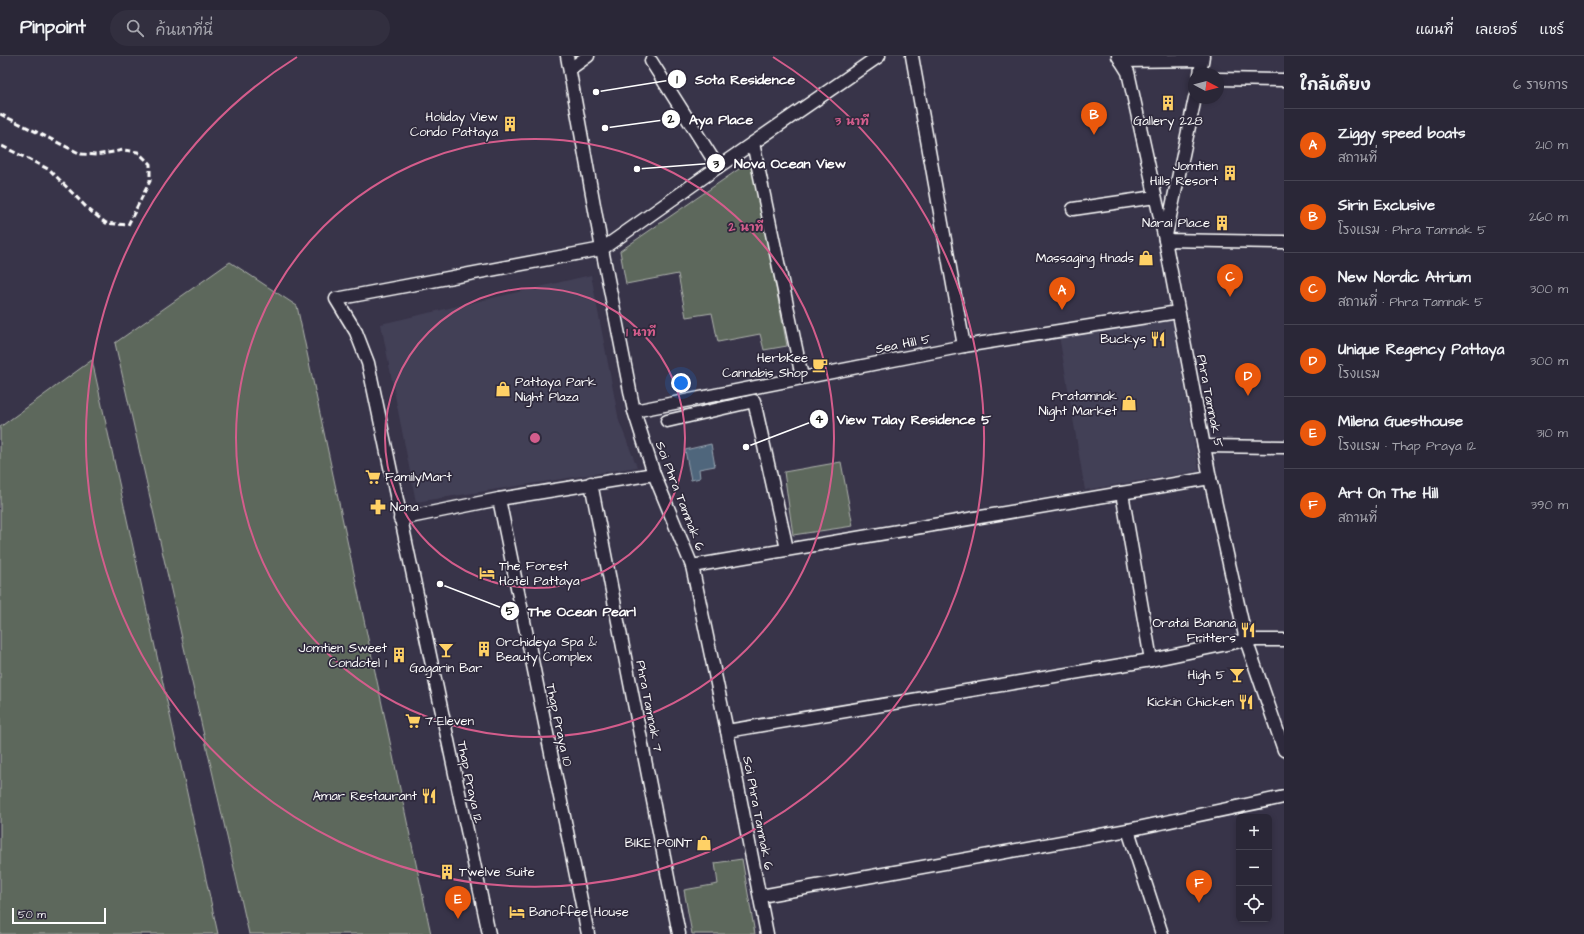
<!DOCTYPE html>
<html lang="th">
<head>
<meta charset="utf-8">
<style>
  :root { --surface:#2a2737; --page:#322f3f; --text:#f1f3f6; --muted:#a5a5ad; --line:#464452; --accent:#ea580c }
  body { margin:0; font-family:"Architects Daughter","Playpen Sans Thai",sans-serif; background:var(--page); color:var(--text) }
  .controls { position:absolute; right:12px; bottom:12px; display:grid; overflow:hidden; border-radius:6px; box-shadow:0 2px 6px #0003 }
  .controls button { width:36px; height:36px; display:grid; place-items:center; padding:0; border:0; border-bottom:1px solid var(--line); background:var(--surface); color:var(--text); font:20px sans-serif }
  .compass { position:absolute; left:1188px; top:12px; width:36px; height:36px; border-radius:50%; background:var(--surface); box-shadow:0 2px 6px #0003; rotate:97deg }
  .scale { position:absolute; left:12px; bottom:10px; width:94px; box-sizing:border-box; padding-left:4px; border:2px solid #fff; border-top:0; font-size:11px; line-height:14px; white-space:nowrap; color:#fff; -webkit-text-stroke:3px #2f2a3d; paint-order:stroke }
  .you { position:absolute; left:681px; top:327px; width:14px; height:14px; margin:-10px; border:3px solid #fff; border-radius:50%; background:#1a73e8; box-shadow:0 0 0 6px #1a73e833 }
  .badge { display:grid; place-items:center; width:26px; height:26px; border-radius:50%; background:var(--accent); color:#fff; font-size:13px; font-weight:700 }
  .pin { position:absolute; translate:-50% -33px; filter:drop-shadow(0 1px 2px #0008) }
  .pin::after { content:''; position:absolute; top:21px; width:14px; height:12px; background:inherit; clip-path:polygon(0 0,100% 0,50% 100%) }
  .list { margin:0; padding:0; list-style:none }
  h2 { display:flex; justify-content:space-between; align-items:center; height:52px; margin:0; padding:0 16px; font-size:17px }
  h2 small { font-size:13px; font-weight:400; color:var(--muted) }
  .list li { display:grid; grid-template-columns:26px 1fr auto; gap:12px; align-items:center; box-sizing:border-box; height:72px; padding:0 16px; border-top:1px solid var(--line) }
  .list b { display:block; font-size:15px; white-space:nowrap }
  .list p { margin:0; font-size:13px; white-space:nowrap; color:var(--muted) }
  .list em { font-size:13px; font-style:normal; color:var(--muted) }
  .icon { flex:none; width:22px; height:22px; fill:none; stroke:currentColor; stroke-width:2; stroke-linecap:round; stroke-linejoin:round }
  .map { position:relative; flex:none; width:1284px; height:878px; overflow:hidden }
  header { display:flex; align-items:center; gap:24px; box-sizing:border-box; height:56px; padding:0 20px; background:var(--surface); border-bottom:1px solid var(--line) }
  header strong { font-size:19px }
  nav { display:flex; gap:22px; margin-inline-start:auto; font-size:14px }
  .search { width:280px; height:36px; background:var(--page); display:flex; align-items:center; gap:10px; box-sizing:border-box; padding:0 14px; border-radius:22px; color:var(--muted); font-size:15px }
  main { display:flex }
  aside { flex:1; background:var(--surface) }
  .map>svg:first-child { display:block }
</style>
</head>
<body>
<header>
<strong>Pinpoint</strong>
<div class="search"><svg class="icon" aria-label="search" viewBox="0 0 24 24"><circle cx="10" cy="10" r="6"/><path d="M15 15l6 6"/></svg>ค้นหาที่นี่</div>
<nav><a>แผนที่</a><a>เลเยอร์</a><a>แชร์</a></nav>
</header>
<main>
<div class="map">
<svg width="1284" height="878" viewBox="0 0 1284 878">
  <rect width="100%" height="100%" fill="#383449"/>
  <filter id="ink" filterUnits="userSpaceOnUse"><feTurbulence type="fractalNoise" baseFrequency=".025" numOctaves="2"/><feDisplacementMap in="SourceGraphic" scale="8" xChannelSelector="R" yChannelSelector="G"/><feConvolveMatrix kernelMatrix="1 2 1 2 8 2 1 2 1" color-interpolation-filters="sRGB"/></filter>
  <g filter="url(#ink)">
    <g fill="#434057">
      <path d="M591,219L619,365L637,411L416,446L381,268Z"/>
      <path d="M1172,260L1199,415L1085,434L1059,279Z"/>
    </g>
    <g fill="#5d675b" stroke="#aeb3ad">
      <path d="M752,104L787,290L764,294L760,278L718,286L712,257L686,261L678,218L626,228L620,195Z"/>
      <path d="M230,206L297,250L431,878H249L115,287Z"/>
      <path d="M92,304L218,878H0V371Z"/>
      <path d="M841,406L853,470L793,479L784,416Z"/>
      <path d="M742,803L755,878H692L684,834L718,828L715,807Z"/>
    </g>
    <path fill="#50667b" stroke="#96a3b0" d="M711,388L715,410L699,413L700,422L691,424L685,394Z"/>
    <g fill="none" stroke-linecap="round" stroke-linejoin="round">
      <defs>
        <g id="street">
          <path d="M567,0L602,193L634,355L654,418L692,510L727,675L767,878"/>
          <path d="M912,0L964,290"/>
          <path d="M1118,0L1128,16L1165,184L1210,422L1246,584L1284,694"/>
          <path d="M651,5L718,111"/>
          <path d="M1121,5L1202,4"/>
          <path d="M570,13L588,0"/>
          <path d="M1200,18L1203,0"/>
          <path d="M1218,23L1284,24"/>
          <path d="M1195,42L1165,184L1284,186"/>
          <path d="M753,87L802,321"/>
          <path d="M1073,153L1155,141"/>
          <path d="M634,355L964,290L1178,256"/>
          <path d="M667,365L754,345L787,493"/>
          <path d="M1204,390L1284,391"/>
          <path d="M591,427L679,878"/>
          <path d="M1122,437L1151,604"/>
          <path d="M499,443L588,878"/>
          <path d="M400,463L499,443L654,418"/>
          <path d="M692,510L1210,422"/>
          <path d="M727,675L1151,604L1246,584H1284"/>
          <path d="M1128,774L1162,878"/>
          <path d="M761,840L1128,774L1284,741"/>
          <path d="M489,878L368,307L356,276L336,243L602,193L718,111L879,0"/>
        </g>
      </defs>
      <use href="#street" stroke="#fff" stroke-width="15"/>
      <use href="#street" stroke="#2f2a3d" stroke-width="12"/>
      <path stroke="#fff" stroke-width="3" stroke-dasharray="6 3" stroke-linecap="butt" d="M0,58L81,98L96,99L124,94L138,96L150,108V125L128,169L106,167L88,153L50,114L0,89"/>
    </g>
  </g>
  <g fill="none" stroke="#d45d8c" stroke-width="2">
    <circle cx="535" cy="382" r="150"/>
    <circle cx="535" cy="382" r="299"/>
    <path d="M773 1A449 449 0 1 1 297 1"/>
  </g>
  <defs>
    <symbol id="building-bare" viewBox="-9 -9 18 18"><path d="M-4-6H4V6H1V3H-1V6H-4ZM-2.5-4.3h1.7v1.8h-1.7ZM.8-4.3h1.7v1.8H.8ZM-2.5-1h1.7V.8h-1.7ZM.8-1h1.7V.8H.8Z" fill="#ffd166" stroke="#2f2a3d" stroke-width="2.5" paint-order="stroke"/></symbol>
    <symbol id="shop-bare" viewBox="-9 -9 18 18"><path d="M-5-2.5h2.3a2.7 3.5 0 0 1 5.4 0H5L5.5 6h-11ZM-1.5-2.5h3a1.5 2.3 0 0 0-3 0Z" fill="#ffd166" stroke="#2f2a3d" stroke-width="2.5" paint-order="stroke"/></symbol>
    <symbol id="restaurant-bare" viewBox="-9 -9 18 18"><path d="M-5-6h1v4h1v-4h1v4h1v-4h1v5L-1.5 .5V6h-2V.5L-5-1ZM5-6V6H3V1.5H1.5Q1.5-4 5-6Z" fill="#ffd166" stroke="#2f2a3d" stroke-width="2.5" paint-order="stroke"/></symbol>
    <symbol id="cafe-bare" viewBox="-9 -9 18 18"><path d="M-5.5-4.5H6V0H3Q3 3.5 0 3.5H-2.5Q-5.5 3.5-5.5 0ZM3-3.2v2h1.7v-2ZM-6 4.5H4V6H-6Z" fill="#ffd166" stroke="#2f2a3d" stroke-width="2.5" paint-order="stroke"/></symbol>
    <symbol id="supermarket-bare" viewBox="-9 -9 18 18"><path d="M-6-5.5h2.5l.6 2H6L4.5 2H-2.5L-4.4-4H-6ZM-1.5 3.2a1.3 1.3 0 1 0 .1 0ZM3 3.2a1.3 1.3 0 1 0 .1 0Z" fill="#ffd166" stroke="#2f2a3d" stroke-width="2.5" paint-order="stroke"/></symbol>
    <symbol id="pharmacy-bare" viewBox="-9 -9 18 18"><path d="M-2-6h4v4h4v4h-4v4h-4v-4h-4v-4h4Z" fill="#ffd166" stroke="#2f2a3d" stroke-width="2.5" paint-order="stroke"/></symbol>
    <symbol id="hotel-bare" viewBox="-9 -9 18 18"><path d="M-6-4.5h1.5V1H6V5H4.5V3h-9V5H-6ZM-4 0a1.8 1.8 0 1 1 3.6 0ZM.5 0V-2.5h3Q6-2.5 6 0Z" fill="#ffd166" stroke="#2f2a3d" stroke-width="2.5" paint-order="stroke"/></symbol>
    <symbol id="bar-bare" viewBox="-9 -9 18 18"><path d="M-6-5H6L.8 .8V4.5H3.5V6h-7V4.5H-.8V.8Z" fill="#ffd166" stroke="#2f2a3d" stroke-width="2.5" paint-order="stroke"/></symbol>
  </defs>
  <g fill-rule="evenodd">
    <use href="#building-bare" x="1157" y="36" width="22" height="22"/>
    <use href="#building-bare" x="499" y="57" width="22" height="22"/>
    <use href="#building-bare" x="1219" y="106" width="22" height="22"/>
    <use href="#building-bare" x="1211" y="156" width="22" height="22"/>
    <use href="#shop-bare" x="1135" y="191" width="22" height="22"/>
    <use href="#restaurant-bare" x="1147" y="272" width="22" height="22"/>
    <use href="#cafe-bare" x="809" y="298" width="22" height="22"/>
    <use href="#shop-bare" x="492" y="322" width="22" height="22"/>
    <use href="#shop-bare" x="1118" y="336" width="22" height="22"/>
    <use href="#supermarket-bare" x="362" y="410" width="22" height="22"/>
    <use href="#pharmacy-bare" x="367" y="440" width="22" height="22"/>
    <use href="#hotel-bare" x="476" y="506" width="22" height="22"/>
    <use href="#restaurant-bare" x="1237" y="563" width="22" height="22"/>
    <use href="#building-bare" x="473" y="582" width="22" height="22"/>
    <use href="#bar-bare" x="435" y="583" width="22" height="22"/>
    <use href="#building-bare" x="388" y="588" width="22" height="22"/>
    <use href="#bar-bare" x="1226" y="608" width="22" height="22"/>
    <use href="#restaurant-bare" x="1235" y="635" width="22" height="22"/>
    <use href="#supermarket-bare" x="402" y="654" width="22" height="22"/>
    <use href="#restaurant-bare" x="418" y="729" width="22" height="22"/>
    <use href="#shop-bare" x="693" y="776" width="22" height="22"/>
    <use href="#building-bare" x="436" y="805" width="22" height="22"/>
    <use href="#hotel-bare" x="506" y="845" width="22" height="22"/>
  </g>
  <g text-anchor="middle" dominant-baseline="central" stroke-width="3.5" stroke-linejoin="round" paint-order="stroke">
    <g font-size="13" fill="#fff" stroke="#2f2a3d" text-anchor="end">
      <text x="498" y="61">Holiday View<tspan x="498" dy="15">Condo Pattaya</tspan></text>
      <text x="1168" y="65" text-anchor="middle">Gallery 228</text>
      <text x="1218" y="110">Jomtien<tspan x="1218" dy="15">Hills Resort</tspan></text>
      <text x="1210" y="167">Narai Place</text>
      <text x="1134" y="202">Massaging Hnads</text>
      <text x="1146" y="283">Buckys</text>
      <text x="808" y="302">HerbKee<tspan x="808" dy="15">Cannabis Shop</tspan></text>
      <text x="515" y="326" text-anchor="start">Pattaya Park<tspan x="515" dy="15">Night Plaza</tspan></text>
      <text x="1117" y="340">Pratamnak<tspan x="1117" dy="15">Night Market</tspan></text>
      <text x="385" y="421" text-anchor="start">FamilyMart</text>
      <text x="390" y="451" text-anchor="start">Nona</text>
      <text x="499" y="510" text-anchor="start">The Forest<tspan x="499" dy="15">Hotel Pattaya</tspan></text>
      <text x="1236" y="567">Oratai Banana<tspan x="1236" dy="15">Fritters</tspan></text>
      <text x="496" y="586" text-anchor="start">Orchideya Spa &amp;<tspan x="496" dy="15">Beauty Complex</tspan></text>
      <text x="387" y="592">Jomtien Sweet<tspan x="387" dy="15">Condotel 1</tspan></text>
      <text x="446" y="612" text-anchor="middle">Gagarin Bar</text>
      <text x="1225" y="619">High 5</text>
      <text x="1234" y="646">Kickin Chicken</text>
      <text x="425" y="665" text-anchor="start">7-Eleven</text>
      <text x="417" y="740">Amar Restaurant</text>
      <text x="692" y="787">BIKE POINT</text>
      <text x="459" y="816" text-anchor="start">Twelve Suite</text>
      <text x="529" y="856" text-anchor="start">Banoffee House</text>
    </g>
    <g font-size="13" fill="#fff" stroke="#2f2a3d">
      <text transform="translate(903 288) rotate(-11)">Sea Hill 5</text>
      <text transform="translate(1210 345) rotate(79)">Phra Tamnak 5</text>
      <text transform="translate(680 440) rotate(69)">Soi Phra Tamnak 6</text>
      <text transform="translate(649 650) rotate(79)">Phra Tamnak 7</text>
      <text transform="translate(559 669) rotate(78)">Thap Praya 10</text>
      <text transform="translate(470 726) rotate(78)">Thap Praya 12</text>
      <text transform="translate(758 757) rotate(79)">Soi Phra Tamnak 6</text>
    </g>
  </g>
  <circle cx="535" cy="382" r="6" fill="#d45d8c" stroke="#2f2a3d" stroke-width="2"/>
  <g font-size="12" text-anchor="middle" font-weight="bold" fill="#d45d8c" stroke="#2f2a3d" stroke-width="3.5" stroke-linejoin="round" paint-order="stroke">
    <text x="852" y="69">3 นาที</text>
    <text x="746" y="175">2 นาที</text>
    <text x="641" y="280">1 นาที</text>
  </g>
  <path fill="none" stroke="#fff" stroke-width="1.5" d="M596 36L677 23M605 72L671 63M637 113L716 107M746 391L819 363M440 528L510 555"/>
  <g fill="#fff" stroke="#2f2a3d" stroke-width="1.5">
    <circle cx="596" cy="36" r="4"/>
    <circle cx="605" cy="72" r="4"/>
    <circle cx="637" cy="113" r="4"/>
    <circle cx="746" cy="391" r="4"/>
    <circle cx="440" cy="528" r="4"/>
    <circle cx="677" cy="23" r="10"/>
    <circle cx="671" cy="63" r="10"/>
    <circle cx="716" cy="107" r="10"/>
    <circle cx="819" cy="363" r="10"/>
    <circle cx="510" cy="555" r="10"/>
  </g>
  <g font-size="12" text-anchor="middle" font-weight="bold" fill="#111">
    <text x="677" y="27">1</text>
    <text x="671" y="67">2</text>
    <text x="716" y="112">3</text>
    <text x="819" y="367">4</text>
    <text x="510" y="559">5</text>
  </g>
  <g font-size="14" text-anchor="middle" font-weight="bold" fill="#fff" stroke="#2f2a3d" stroke-width="3.5" stroke-linejoin="round" paint-order="stroke">
    <text x="745" y="28">Sota Residence</text>
    <text x="721" y="68">Aya Place</text>
    <text x="790" y="112">Nova Ocean View</text>
    <text x="914" y="368">View Talay Residence 5</text>
    <text x="582" y="560">The Ocean Pearl</text>
  </g>
</svg>
<div class="controls">
<button>+</button>
<button>−</button>
<button><svg class="icon" aria-label="locate" viewBox="0 0 24 24"><circle cx="12" cy="12" r="6"/><path d="M12 2v4M12 18v4M2 12h4M18 12h4"/></svg></button>
</div>
<svg class="compass" viewBox="-18 -18 36 36"><path d="M0-13l5 13h-10z" fill="#e53935"/><path d="M0 13l5-13h-10z" fill="#a5a5ad"/></svg>
<div class="scale">50 m</div>
<div class="you"></div>
<div class="pin badge" style="left:1062px;top:254px">A</div>
<div class="pin badge" style="left:1094px;top:79px">B</div>
<div class="pin badge" style="left:1230px;top:241px">C</div>
<div class="pin badge" style="left:1248px;top:340px">D</div>
<div class="pin badge" style="left:458px;top:863px">E</div>
<div class="pin badge" style="left:1199px;top:847px">F</div>
</div>
<aside>
<h2>ใกล้เคียง<small>6 รายการ</small></h2>
<ul class="list">
<li><span class="badge">A</span><div><b>Ziggy speed boats</b><p>สถานที่</p></div><em>210 m</em></li>
<li><span class="badge">B</span><div><b>Sirin Exclusive</b><p>โรงแรม · Phra Tamnak 5</p></div><em>260 m</em></li>
<li><span class="badge">C</span><div><b>New Nordic Atrium</b><p>สถานที่ · Phra Tamnak 5</p></div><em>300 m</em></li>
<li><span class="badge">D</span><div><b>Unique Regency Pattaya</b><p>โรงแรม</p></div><em>300 m</em></li>
<li><span class="badge">E</span><div><b>Milena Guesthouse</b><p>โรงแรม · Thap Praya 12</p></div><em>310 m</em></li>
<li><span class="badge">F</span><div><b>Art On The Hill</b><p>สถานที่</p></div><em>390 m</em></li>
</ul>
</aside>
</main>
</body>
</html>
